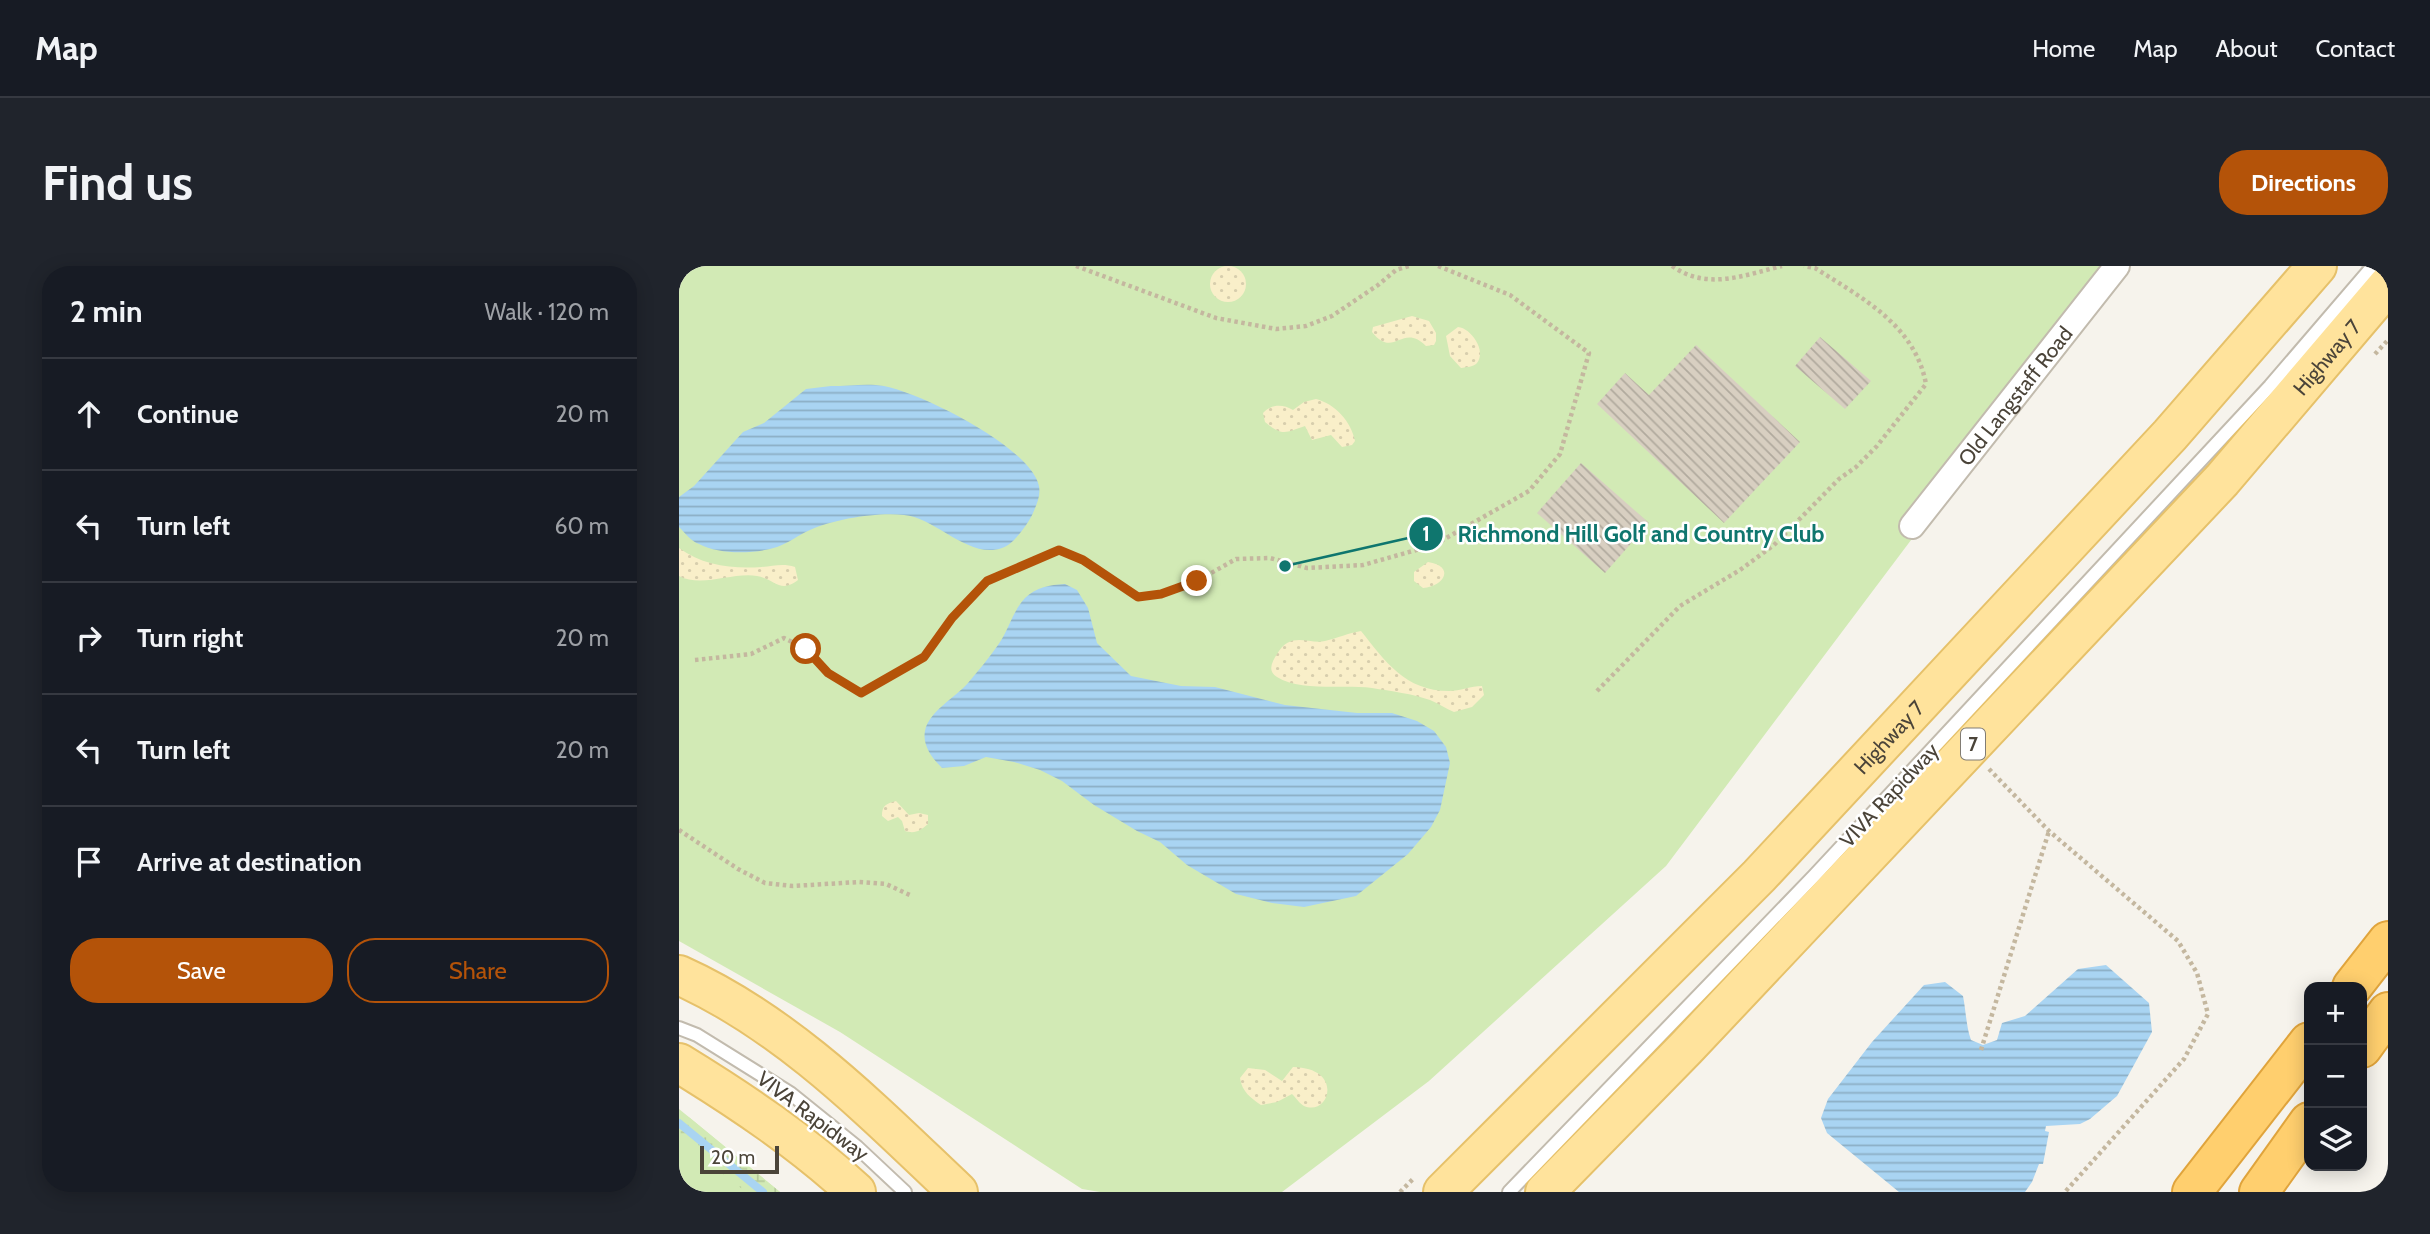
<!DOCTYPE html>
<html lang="en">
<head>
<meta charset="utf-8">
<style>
  :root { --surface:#171b24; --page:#20242c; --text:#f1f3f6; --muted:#9ea1a6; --line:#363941; --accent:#b45309 }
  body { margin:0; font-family:Cabin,sans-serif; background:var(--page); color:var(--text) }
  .controls { position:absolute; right:21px; bottom:21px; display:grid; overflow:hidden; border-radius:14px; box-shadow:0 4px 18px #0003 }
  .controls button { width:63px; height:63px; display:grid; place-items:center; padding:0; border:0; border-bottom:2px solid var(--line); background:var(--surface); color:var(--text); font:35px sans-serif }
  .scale { position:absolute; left:21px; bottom:18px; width:79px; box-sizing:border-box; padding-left:7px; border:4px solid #4b4439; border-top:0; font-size:19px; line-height:24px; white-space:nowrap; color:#4b4439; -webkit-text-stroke:5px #fff; paint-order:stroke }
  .stop { position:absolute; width:21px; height:21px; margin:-16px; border:5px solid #b45309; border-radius:50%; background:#fff }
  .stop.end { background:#b45309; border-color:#fff; box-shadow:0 2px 7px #0008 }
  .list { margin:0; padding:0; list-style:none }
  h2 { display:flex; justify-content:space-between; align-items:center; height:91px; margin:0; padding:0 28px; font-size:30px }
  h2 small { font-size:23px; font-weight:400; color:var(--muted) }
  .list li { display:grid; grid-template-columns:46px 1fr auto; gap:21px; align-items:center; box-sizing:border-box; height:112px; padding:0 28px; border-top:2px solid var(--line) }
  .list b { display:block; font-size:26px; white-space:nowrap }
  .list em { font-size:23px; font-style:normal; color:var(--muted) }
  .actions { display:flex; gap:14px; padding:21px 28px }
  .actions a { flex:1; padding:16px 0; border:2px solid var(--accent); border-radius:28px; text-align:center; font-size:24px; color:var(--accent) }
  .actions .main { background:var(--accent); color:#fff }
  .icon { flex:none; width:38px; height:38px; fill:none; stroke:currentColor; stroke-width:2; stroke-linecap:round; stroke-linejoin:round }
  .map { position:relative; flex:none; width:1709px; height:926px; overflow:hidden; border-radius:28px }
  header { display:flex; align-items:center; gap:42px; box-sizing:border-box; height:98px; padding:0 35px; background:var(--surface); border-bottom:2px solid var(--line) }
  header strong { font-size:33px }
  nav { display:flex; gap:38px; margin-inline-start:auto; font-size:24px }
  .intro { display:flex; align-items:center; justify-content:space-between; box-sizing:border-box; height:168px; padding:0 42px }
  h1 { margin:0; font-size:49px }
  .button { padding:18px 32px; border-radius:28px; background:var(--accent); color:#fff; font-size:24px; font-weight:700 }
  main { display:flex; gap:42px; padding:0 42px }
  aside { flex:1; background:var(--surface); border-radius:28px; box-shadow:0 4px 18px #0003 }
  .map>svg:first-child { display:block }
</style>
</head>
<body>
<header>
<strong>Map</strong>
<nav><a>Home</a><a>Map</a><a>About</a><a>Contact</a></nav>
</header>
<div class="intro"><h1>Find us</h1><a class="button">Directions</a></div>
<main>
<aside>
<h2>2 min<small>Walk · 120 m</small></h2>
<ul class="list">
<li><svg class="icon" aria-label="ahead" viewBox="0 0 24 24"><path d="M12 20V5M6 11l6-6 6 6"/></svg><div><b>Continue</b></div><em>20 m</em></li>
<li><svg class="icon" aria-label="left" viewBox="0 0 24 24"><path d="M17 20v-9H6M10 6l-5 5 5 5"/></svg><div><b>Turn left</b></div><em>60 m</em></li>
<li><svg class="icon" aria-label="right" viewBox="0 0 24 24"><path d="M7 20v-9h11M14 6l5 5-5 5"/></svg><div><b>Turn right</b></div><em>20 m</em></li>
<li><svg class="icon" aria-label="left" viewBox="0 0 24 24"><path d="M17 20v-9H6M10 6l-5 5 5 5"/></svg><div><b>Turn left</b></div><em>20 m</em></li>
<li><svg class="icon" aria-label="arrive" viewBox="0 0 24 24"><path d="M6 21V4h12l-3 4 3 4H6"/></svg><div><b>Arrive at destination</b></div></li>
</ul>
<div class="actions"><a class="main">Save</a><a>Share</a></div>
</aside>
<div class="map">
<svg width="1709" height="926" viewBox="0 0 1709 926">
  <defs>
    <pattern id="wetland-marsh" width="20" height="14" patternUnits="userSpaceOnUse" patternTransform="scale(1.75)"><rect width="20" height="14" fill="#d2eab5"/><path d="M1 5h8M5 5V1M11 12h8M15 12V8" fill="none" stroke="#b6ca9c"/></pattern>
    <pattern id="sand-dots" width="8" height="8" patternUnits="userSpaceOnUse" patternTransform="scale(1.75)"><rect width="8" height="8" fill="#f9efc9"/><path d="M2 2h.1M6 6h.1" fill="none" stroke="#d7cead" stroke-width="1.8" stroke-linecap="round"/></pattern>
    <pattern id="water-rules" width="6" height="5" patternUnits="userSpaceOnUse" patternTransform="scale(1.75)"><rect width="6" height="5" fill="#a9d4f2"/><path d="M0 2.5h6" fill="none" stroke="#8caec5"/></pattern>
    <pattern id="building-back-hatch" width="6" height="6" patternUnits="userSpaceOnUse" patternTransform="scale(1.75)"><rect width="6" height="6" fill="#d8cfc1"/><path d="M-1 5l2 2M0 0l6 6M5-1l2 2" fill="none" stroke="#b1aa9e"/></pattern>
  </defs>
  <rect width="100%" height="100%" fill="#f6f3ec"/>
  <g fill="#d2eab5">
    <path d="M0,0H1438L987,600L750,815L603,926H421L403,923L161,766L0,675Z"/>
    <path d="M0,843L11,852L101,926H0Z"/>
  </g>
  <path fill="url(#wetland-marsh)" d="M0,845L11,852L101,926H67L0,874Z"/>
  <g fill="url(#sand-dots)">
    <circle cx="549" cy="18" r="18"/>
    <path d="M733,50L750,55L757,67V75L755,79L747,80C723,56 715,94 693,66L694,61Z"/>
    <path d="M779,61C792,62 808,85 798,97C795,101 787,101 782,102L771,90L767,70Z"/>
    <path d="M637,133C656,138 672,155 676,175L673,179L663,181L652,169L633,174L626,160C606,167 603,170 586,156L584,147C592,138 604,138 614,144L625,136Z"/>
    <path d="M0,282C24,300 54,303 83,301C95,300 104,297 116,301L119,314C101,328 96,313 78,310C53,306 23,322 0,310Z"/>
    <path d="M749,296C776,300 766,320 744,322L735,315V306Z"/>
    <path d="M682,365C706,395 726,425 770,425C781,425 792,420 803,420L805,429L793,441L775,446C767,443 759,437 751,434C734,428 712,425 693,422C666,418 621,426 598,411C588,405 593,396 598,388C612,364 630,379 646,375C659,372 669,367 682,365Z"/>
    <path d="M217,535L230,549L240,547L249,549V558C241,565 236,568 226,565L223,555L219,551L209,555L203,550C203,539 207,538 217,535Z"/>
    <path d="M614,801C666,802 650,851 625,840C621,838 617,832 613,828L598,836L582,839C572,832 563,826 561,812L569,802L586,804L603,815Z"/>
  </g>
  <g fill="url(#water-rules)">
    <path d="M152,120C169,120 189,117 205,120C244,128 339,176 357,212C364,225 359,235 354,247C349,258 335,278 323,282C290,294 256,251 225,249C198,246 156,253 131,264C119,269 110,277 98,281C76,288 41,289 20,278C12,275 6,267 0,261V231L15,220L64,166L85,157L127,123Z"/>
    <path d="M386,318L398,324L409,342L418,377L452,410L502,420L536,421L606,439L678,447H713L738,455L755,465L767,481L771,497L761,544L752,561L729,588L677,630L625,641L593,637L557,628L508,599L481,576L458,565L415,539L383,515L361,504L335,496L307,491L285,500L263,502C254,493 243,480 246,465C250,445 276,432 289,417C299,405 310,392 319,379C330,364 333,346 346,332C358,321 370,319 386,318Z"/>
    <path d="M1427,699L1470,737L1473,766L1438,830L1411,853L1401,858L1367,860L1366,865L1370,866L1364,898H1360L1353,916L1346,926H1220L1148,867L1142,852L1149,833L1193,776L1245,719L1266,716L1284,730C1287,745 1287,760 1292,774L1304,779L1318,774L1323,757L1346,750L1399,703Z"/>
  </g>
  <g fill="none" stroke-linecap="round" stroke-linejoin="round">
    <path stroke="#a9d4f2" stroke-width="8" d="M0,857L84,926"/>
  </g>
  <g fill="url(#building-back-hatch)">
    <path d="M1141,71L1192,115L1166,143L1116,100Z"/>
    <path d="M1017,79L1121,176L1045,257L918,138L946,107L970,129Z"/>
    <path d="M902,197L970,257L926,307L858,247Z"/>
  </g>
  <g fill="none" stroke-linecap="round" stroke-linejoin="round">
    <defs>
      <g id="service">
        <path d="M0,762L18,769L111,827L178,881L226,926"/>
        <path d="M830,926L1135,610L1591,120L1694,0"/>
      </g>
      <g id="minor">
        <path id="s1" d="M1233,260L1438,0"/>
      </g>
      <g id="primary">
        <path d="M0,709C109,758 193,845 279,926"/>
        <path d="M0,797C62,835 123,876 177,926"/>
        <path id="s2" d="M764,926L1080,610L1491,169L1638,0"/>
        <path id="s3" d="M866,926L1007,782L1543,214L1709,19"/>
      </g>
      <g id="motorway">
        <path d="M1673,721L1709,675"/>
        <path d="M1683,782L1709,746"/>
        <path d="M1513,926L1630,776"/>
        <path d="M1580,926L1630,856"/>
      </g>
    </defs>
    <use href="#service" stroke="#c2bbae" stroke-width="16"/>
    <use href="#minor" stroke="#c2bbae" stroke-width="28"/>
    <use href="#primary" stroke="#e6c16a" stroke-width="42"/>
    <use href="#motorway" stroke="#e0a43c" stroke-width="42"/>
    <g stroke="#c4b79f" stroke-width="4.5" stroke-dasharray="3.5 3.5" stroke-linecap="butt">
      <path d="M397,0L537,52L597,63L627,60L653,50L699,19L717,4L730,0"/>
      <path d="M993,0C1029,25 1065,9 1103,0"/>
      <path d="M1696,88L1709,74"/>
      <path d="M16,394L72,388L105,372L127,383L149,407L182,427L245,391L273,352L308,315L380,284L404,294L459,331L482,328L518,315L557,293L591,292L628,302L684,299L755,279L850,225L881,188L910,87L831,29L759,0"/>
      <path d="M918,425L1001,340L1061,304L1095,279L1160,213L1177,201L1198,180L1247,118C1236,59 1183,32 1136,2L1125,0"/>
      <path d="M1310,503L1370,565L1499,675L1518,707L1529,748L1505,793L1386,926"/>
      <path d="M0,564L59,603L86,617L114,620L180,616L207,618L233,630"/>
      <path d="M1302,784L1370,565"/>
      <path d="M721,926L734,913"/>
    </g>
    <use href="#service" stroke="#fff" stroke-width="12"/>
    <use href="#minor" stroke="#fff" stroke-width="24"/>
    <use href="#primary" stroke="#ffe39c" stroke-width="38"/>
    <use href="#motorway" stroke="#ffcf6e" stroke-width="38"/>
  </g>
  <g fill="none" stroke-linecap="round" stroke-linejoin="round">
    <path stroke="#b45309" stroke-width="9" d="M127,383L149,407L182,427L245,391L273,352L308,315L380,284L404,294L459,331L482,328L518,315"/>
  </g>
  <g text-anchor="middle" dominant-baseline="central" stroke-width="5" stroke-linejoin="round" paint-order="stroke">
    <rect fill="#fff" stroke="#817c74" stroke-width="2" x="1282" y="462.5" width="24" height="31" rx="5"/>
    <g font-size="19" font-weight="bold" fill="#4b4439">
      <text x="1294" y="478">7</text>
    </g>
    <g font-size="21" fill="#4b4439" stroke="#fff">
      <text stroke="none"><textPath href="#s3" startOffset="1144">Highway 7</textPath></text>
      <text stroke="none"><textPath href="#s1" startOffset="166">Old Langstaff Road</textPath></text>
      <text stroke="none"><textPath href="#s2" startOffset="637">Highway 7</textPath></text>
      <text transform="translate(1210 529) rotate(-47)">VIVA Rapidway</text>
      <text transform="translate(134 850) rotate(37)">VIVA Rapidway</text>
    </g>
  </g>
  <path fill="none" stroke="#0f766e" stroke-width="2.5" d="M606 300L747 268"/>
  <g fill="#0f766e" stroke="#fff" stroke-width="2.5">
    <circle cx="606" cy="300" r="7"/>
    <circle cx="747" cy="268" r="18"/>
  </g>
  <g font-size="21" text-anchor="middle" font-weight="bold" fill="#fff">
    <text x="747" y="275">1</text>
  </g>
  <g font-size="23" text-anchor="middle" font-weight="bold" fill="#0f766e" stroke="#fff" stroke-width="5" stroke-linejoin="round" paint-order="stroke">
    <text x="962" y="276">Richmond Hill Golf and Country Club</text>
  </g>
</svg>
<div class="controls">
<button>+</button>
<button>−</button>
<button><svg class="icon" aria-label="layers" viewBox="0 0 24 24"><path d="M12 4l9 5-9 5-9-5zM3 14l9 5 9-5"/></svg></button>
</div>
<div class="scale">20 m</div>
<div class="stop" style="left:127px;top:383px"></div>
<div class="stop end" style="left:518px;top:315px"></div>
</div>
</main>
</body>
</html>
